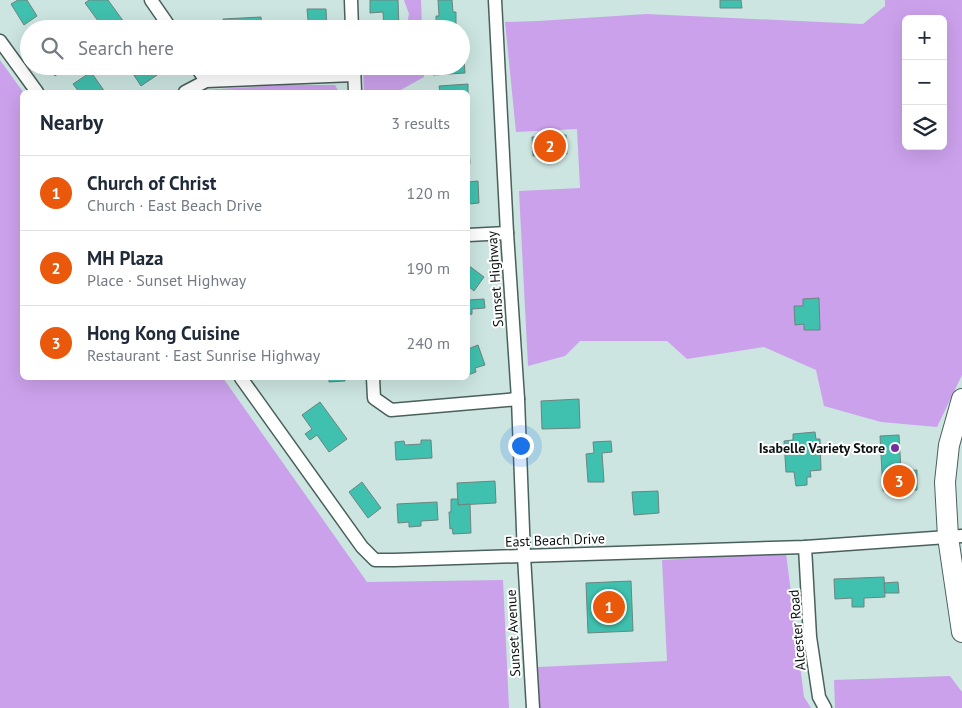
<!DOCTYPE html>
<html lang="en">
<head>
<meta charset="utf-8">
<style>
  :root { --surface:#fff; --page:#f2f2f3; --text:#1f2937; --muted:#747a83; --line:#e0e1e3; --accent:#ea580c }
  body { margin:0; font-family:"PT Sans",sans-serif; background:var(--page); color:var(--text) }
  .controls { position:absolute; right:15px; top:15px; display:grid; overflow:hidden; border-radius:8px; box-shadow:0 5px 20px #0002 }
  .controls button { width:45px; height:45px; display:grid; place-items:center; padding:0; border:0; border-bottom:1px solid var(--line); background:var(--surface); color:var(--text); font:25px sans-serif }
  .you { position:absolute; left:520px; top:445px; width:18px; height:18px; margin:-12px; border:4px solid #fff; border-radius:50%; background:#1a73e8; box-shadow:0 0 0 8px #1a73e833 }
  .badge { display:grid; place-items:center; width:32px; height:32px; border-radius:50%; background:var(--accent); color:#fff; font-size:16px; font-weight:700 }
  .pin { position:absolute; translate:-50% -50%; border:2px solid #fff; box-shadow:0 1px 5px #0006 }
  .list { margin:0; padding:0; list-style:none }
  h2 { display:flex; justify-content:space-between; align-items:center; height:65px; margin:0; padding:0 20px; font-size:21px }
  h2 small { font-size:16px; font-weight:400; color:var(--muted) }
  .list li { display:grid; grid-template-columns:32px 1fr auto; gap:15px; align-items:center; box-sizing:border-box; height:75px; padding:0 20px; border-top:1px solid var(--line) }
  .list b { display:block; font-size:19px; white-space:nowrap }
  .list p { margin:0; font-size:16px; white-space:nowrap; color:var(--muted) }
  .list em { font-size:16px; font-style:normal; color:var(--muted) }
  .icon { flex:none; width:28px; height:28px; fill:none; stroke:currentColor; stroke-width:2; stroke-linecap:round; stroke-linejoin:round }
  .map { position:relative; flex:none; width:962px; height:708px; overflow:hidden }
  .search { position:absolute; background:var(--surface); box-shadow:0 5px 20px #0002; left:20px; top:20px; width:450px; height:55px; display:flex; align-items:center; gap:12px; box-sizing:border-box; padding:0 18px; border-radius:28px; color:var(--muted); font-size:19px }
  .panel { position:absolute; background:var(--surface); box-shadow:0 5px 20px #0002; left:20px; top:90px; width:450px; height:290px; border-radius:8px }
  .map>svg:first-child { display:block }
</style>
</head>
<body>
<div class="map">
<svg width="962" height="708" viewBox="0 0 962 708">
  <rect width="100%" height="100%" fill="#cce5e0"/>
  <g fill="#cba1eb" fill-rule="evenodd">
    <path d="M404,0H421L422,29H406L409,14Z"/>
    <path d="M885,0H962V375L937,427L881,422L824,406L816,370L764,347L687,359L667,341H580L565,356L528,366L519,191L580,188L577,129L516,132L505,22L538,21L647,14L863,24L885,6ZM906,19H943V146H906Z"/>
    <path d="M0,60L23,92L22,378H223L367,582L503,580L509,708H0Z"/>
    <path d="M363,66H424V77L397,92H364Z"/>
    <path d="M283,85H335L339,92H197L203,90Z"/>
    <path d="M786,553L804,697L811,708H540L538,667L667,661L662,560Z"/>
    <path d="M950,676L962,692V708H835L834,680Z"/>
  </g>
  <g fill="#40c0ae" stroke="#6d847f">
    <path d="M18,0H27L37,16L24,25L11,4Z"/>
    <path d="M89,0H108L129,29H104L85,3Z"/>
    <path d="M370,0H398L399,29H384L383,12L370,13Z"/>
    <path d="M438,0H452L453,12H456V24L436,25V16H439Z"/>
    <path d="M720,0H741L742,8H720Z"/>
    <path d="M307,9H326L327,29H310L309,20H308Z"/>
    <path d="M261,17L262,29H270H224L223,19Z"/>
    <path d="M461,60H464L465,73L433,75L432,66H461Z"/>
    <path d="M50,66H68L55,76L49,67Z"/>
    <path d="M128,66H156L160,73L141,86Z"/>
    <path d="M91,72L105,92H79L73,84Z"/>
    <path d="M468,84V96V92H440L439,86Z"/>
    <path d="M468,130L470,164L468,165Z"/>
    <path d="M566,135L567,154L533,156L532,137Z"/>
    <path d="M478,181L479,203L469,204V199H468V182Z"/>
    <path d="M468,265L484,277L474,291L468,286Z"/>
    <path d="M819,298L820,330H804V324L795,325L794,306H803V299Z"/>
    <path d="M484,299L485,308L472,309V314L468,315V300Z"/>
    <path d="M478,345L485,365L475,368L476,372L468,375V349Z"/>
    <path d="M329,378H345V381L329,382Z"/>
    <path d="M579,399L580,428L542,429L541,401Z"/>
    <path d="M320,402L347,439L329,452L317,435L310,440L305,434L312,429L302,415Z"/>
    <path d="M815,432L816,439H820L821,470L810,471L811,477H807V485L796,486L794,472H786L784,441L793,440V434Z"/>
    <path d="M899,435L901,471L917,470V490L883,491L880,436Z"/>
    <path d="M421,440H431L432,458L396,460L395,442L404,441L405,445L421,444Z"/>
    <path d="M611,441L612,452L602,453L604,482H588L586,454L594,453L593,442Z"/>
    <path d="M495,481L496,503L458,505L457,483Z"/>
    <path d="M362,482L381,508L368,518L349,492Z"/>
    <path d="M658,491L659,513L634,515L632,492Z"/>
    <path d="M451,499H458V505L470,504L471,533L453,534L452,528L450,529L449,512H451Z"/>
    <path d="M437,502L438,520L421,521V526L409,527V522L398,523L397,504Z"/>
    <path d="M884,577L885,597L864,598V607H852V598L835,599L834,579Z"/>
    <path d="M631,581L633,631L588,633L586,583Z"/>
    <path d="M898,582L899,593H885L884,583Z"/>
  </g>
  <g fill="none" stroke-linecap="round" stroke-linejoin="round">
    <defs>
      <g id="minor">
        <path d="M151,0L171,29"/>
        <path d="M351,0L352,29"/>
        <path d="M495,0L507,233L518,399L524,556L533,708"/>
        <path d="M0,41L37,92"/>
        <path d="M196,66L206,81"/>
        <path d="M354,66L355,92"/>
        <path d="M185,92L206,81L354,75"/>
        <path d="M468,235L507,233"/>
        <path d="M241,378L362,547L375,560H394L805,547L962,536"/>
        <path d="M373,378L374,398L391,410L518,399"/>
        <path d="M805,547L810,637L819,697L825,708"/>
      </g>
      <path id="primary" d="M962,399L949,445L945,482L948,537L962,632"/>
    </defs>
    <use href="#minor" stroke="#4a605b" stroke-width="15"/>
    <use href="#primary" stroke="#4a605b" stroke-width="22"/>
    <use href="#minor" stroke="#fff" stroke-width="12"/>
    <use href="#primary" stroke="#fff" stroke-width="20"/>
  </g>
  <circle fill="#752da0" stroke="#fff" stroke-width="2" cx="895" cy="448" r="5"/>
  <g text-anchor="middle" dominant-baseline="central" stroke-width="4" stroke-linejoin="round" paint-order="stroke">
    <g font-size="14" fill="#0b1412" stroke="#fff">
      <text transform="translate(495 279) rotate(-94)">Sunset Highway</text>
      <text transform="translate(555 540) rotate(-2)">East Beach Drive</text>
      <text transform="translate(797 630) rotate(-95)">Alcester Road</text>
      <text transform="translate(513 633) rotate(-93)">Sunset Avenue</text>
    </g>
    <g font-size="14" font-weight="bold" fill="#0b1412" stroke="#fff" text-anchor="end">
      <text x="885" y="448">Isabelle Variety Store</text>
    </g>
  </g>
</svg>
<div class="controls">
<button>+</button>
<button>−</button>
<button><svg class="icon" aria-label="layers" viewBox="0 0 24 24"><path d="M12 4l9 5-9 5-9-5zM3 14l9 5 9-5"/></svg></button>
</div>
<div class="you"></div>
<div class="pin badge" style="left:609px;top:607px">1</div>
<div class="pin badge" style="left:550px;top:146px">2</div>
<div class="pin badge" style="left:899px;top:481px">3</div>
<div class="search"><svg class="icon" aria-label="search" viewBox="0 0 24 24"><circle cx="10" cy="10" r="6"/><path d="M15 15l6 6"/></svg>Search here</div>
<section class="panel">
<h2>Nearby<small>3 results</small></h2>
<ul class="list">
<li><span class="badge">1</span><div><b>Church of Christ</b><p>Church · East Beach Drive</p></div><em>120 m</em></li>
<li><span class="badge">2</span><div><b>MH Plaza</b><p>Place · Sunset Highway</p></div><em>190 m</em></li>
<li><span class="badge">3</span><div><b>Hong Kong Cuisine</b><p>Restaurant · East Sunrise Highway</p></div><em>240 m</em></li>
</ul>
</section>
</div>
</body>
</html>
